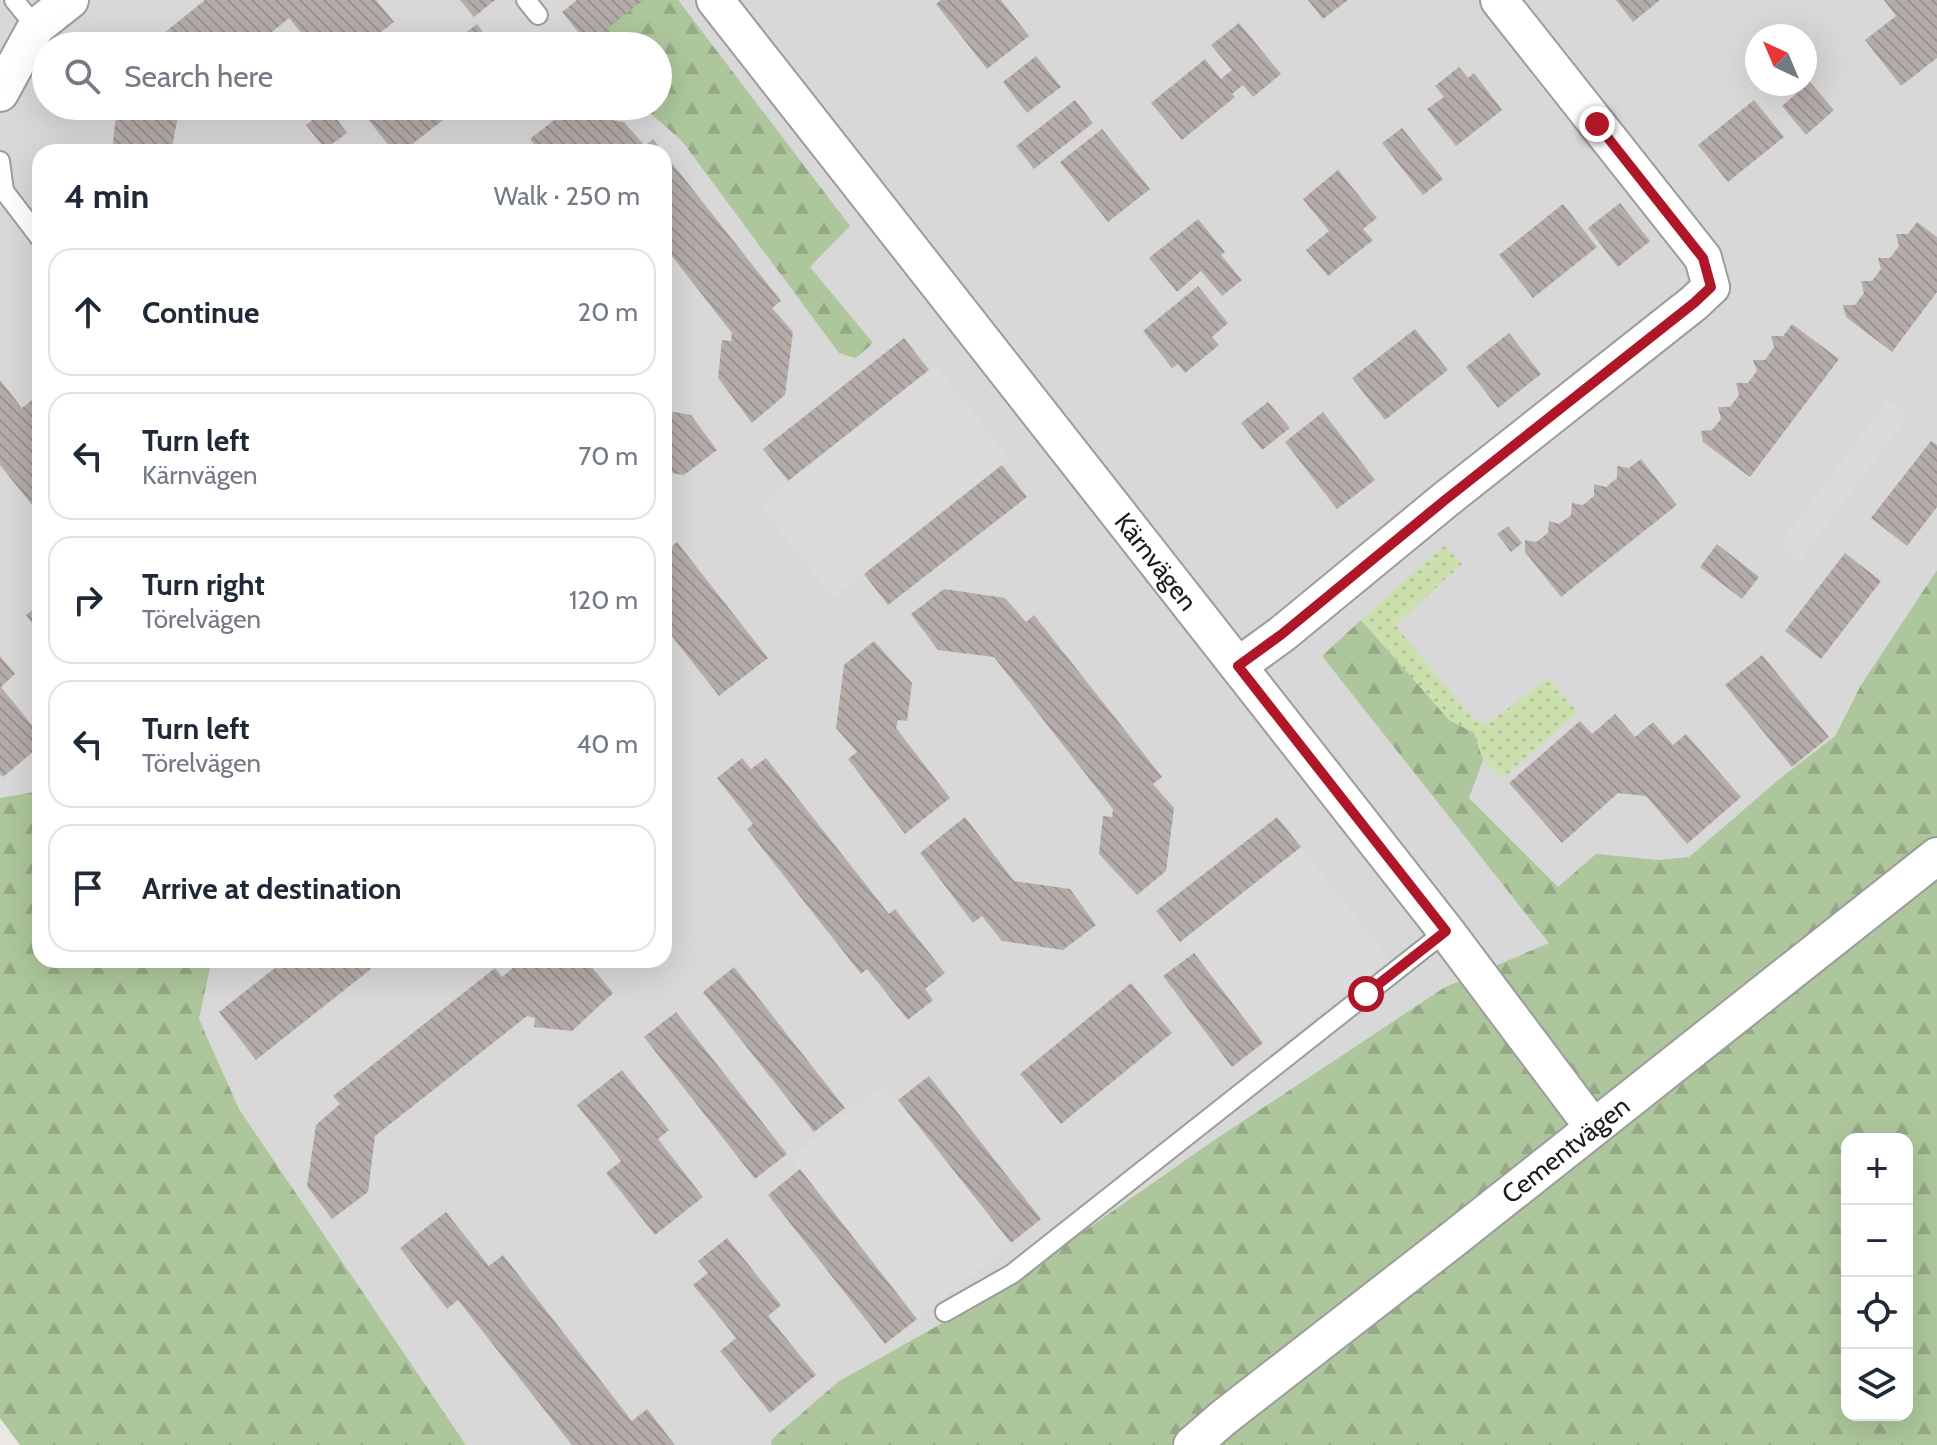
<!DOCTYPE html>
<html lang="en">
<head>
<meta charset="utf-8">
<style>
  :root { --surface:#fff; --page:#f6f6f7; --text:#1f2937; --muted:#747a83; --line:#e0e1e3 }
  body { margin:0; font-family:Cabin,sans-serif; background:var(--page); color:var(--text) }
  .controls { position:absolute; right:24px; bottom:24px; display:grid; overflow:hidden; border-radius:16px; box-shadow:0 8px 32px #0002 }
  .controls button { width:72px; height:72px; display:grid; place-items:center; padding:0; border:0; border-bottom:2px solid var(--line); background:var(--surface); color:var(--text); font:40px sans-serif }
  .compass { position:absolute; left:1745px; top:24px; width:72px; height:72px; border-radius:50%; background:var(--surface); box-shadow:0 8px 32px #0002; rotate:316deg }
  .stop { position:absolute; width:24px; height:24px; margin:-18px; border:6px solid #af1729; border-radius:50%; background:#fff }
  .stop.end { background:#af1729; border-color:#fff; box-shadow:0 2px 8px #0008 }
  .list { margin:0; padding:0; list-style:none }
  h2 { display:flex; justify-content:space-between; align-items:center; height:104px; margin:0; padding:0 32px; font-size:34px }
  h2 small { font-size:26px; font-weight:400; color:var(--muted) }
  .list li { display:grid; grid-template-columns:52px 1fr auto; gap:24px; align-items:center; box-sizing:border-box; height:128px; margin:0 16px 16px; padding:0 16px; border:2px solid var(--line); border-radius:24px }
  .list b { display:block; font-size:30px; white-space:nowrap }
  .list p { margin:0; font-size:26px; white-space:nowrap; color:var(--muted) }
  .list em { font-size:26px; font-style:normal; color:var(--muted) }
  .icon { flex:none; width:44px; height:44px; fill:none; stroke:currentColor; stroke-width:2; stroke-linecap:round; stroke-linejoin:round }
  .map { position:relative; flex:none; width:1937px; height:1445px; overflow:hidden }
  .search { position:absolute; background:var(--surface); box-shadow:0 8px 32px #0002; left:32px; top:32px; width:640px; height:88px; display:flex; align-items:center; gap:20px; box-sizing:border-box; padding:0 28px; border-radius:44px; color:var(--muted); font-size:30px }
  .panel { position:absolute; background:var(--surface); box-shadow:0 8px 32px #0002; left:32px; top:144px; width:640px; height:824px; border-radius:24px }
  .map>svg:first-child { display:block }
</style>
</head>
<body>
<div class="map">
<svg width="1937" height="1445" viewBox="0 0 1937 1445">
  <defs>
    <pattern id="grass-dots" width="8" height="8" patternUnits="userSpaceOnUse" patternTransform="scale(2)"><rect width="8" height="8" fill="#cce0ad"/><path d="M2 2h.1M6 6h.1" fill="none" stroke="#afc094" stroke-width="1.8" stroke-linecap="round"/></pattern>
    <pattern id="forest-firs" width="22" height="20" patternUnits="userSpaceOnUse" patternTransform="scale(2)"><rect width="22" height="20" fill="#adc69b"/><path d="M5 1l3.5 6h-7zM16 11l3.5 6h-7z" fill="#94aa85"/></pattern>
    <pattern id="building-back-hatch" width="6" height="6" patternUnits="userSpaceOnUse" patternTransform="scale(2)"><rect width="6" height="6" fill="#b4aca8"/><path d="M-1 5l2 2M0 0l6 6M5-1l2 2" fill="none" stroke="#9a9390"/></pattern>
  </defs>
  <rect width="100%" height="100%" fill="#ebe7e2"/>
  <path fill="#d9d8d8" fill-rule="evenodd" d="M0,0H1937V570L1861,685L1835,736L1778,780L1689,857L1580,930L1445,987L1207,1145L994,1294L839,1381L773,1439L771,1445H466L239,1109L199,1019L210,968L223,960H664V152H40V791L2,799L0,798ZM1757,36H1805V84H1757ZM46,46H658V106H46Z"/>
  <path fill="url(#grass-dots)" d="M1445,545L1462,564L1395,625L1473,719L1488,724L1548,678L1577,712L1503,778L1483,760L1474,733L1449,720L1361,620Z"/>
  <g fill="url(#forest-firs)" fill-rule="evenodd">
    <path d="M639,0H678L850,226L810,267L873,343L856,358L839,353L682,141L642,106H658V46H585Z"/>
    <path d="M1937,570V1445H771L772,1439L839,1381L994,1294L1207,1145L1445,987L1549,943L1322,656L1361,620L1449,720L1474,733L1483,760L1469,798L1558,887L1596,854L1658,860L1689,857L1778,780L1835,736L1861,685ZM1847,1139H1907V1415H1847Z"/>
    <path d="M40,791V960H223L210,968L199,1019L239,1109L466,1445H20L0,1418V798Z"/>
  </g>
  <g fill="#dbdbdb">
    <path d="M935,365L1009,458L833,598L760,505Z"/>
    <path d="M1887,400L1908,416L1800,561L1779,546Z"/>
    <path d="M1301,847L1389,959L1269,1053L1181,942Z"/>
    <path d="M884,1084L1012,1244L918,1318L791,1158Z"/>
  </g>
  <g fill="url(#building-back-hatch)">
    <path d="M205,0H376L394,22L363,46H312L289,18L257,44L252,39L243,46H148Z"/>
    <path d="M460,0H495L474,17Z"/>
    <path d="M577,0H643L588,44L562,12Z"/>
    <path d="M941,0H1001L1029,36L987,69L936,4Z"/>
    <path d="M1308,0H1348L1323,19Z"/>
    <path d="M1616,0H1660L1633,22Z"/>
    <path d="M1884,0H1937V58L1901,86L1865,40L1896,16Z"/>
    <path d="M1239,23L1281,74L1253,97L1243,85L1232,94L1235,97L1182,140L1151,103L1205,59L1221,79L1232,70L1211,45Z"/>
    <path d="M477,24L494,46H448Z"/>
    <path d="M1036,56L1061,87L1027,113L1003,82Z"/>
    <path d="M1459,67L1468,78L1474,73L1502,110L1456,146L1427,109L1444,97L1435,86Z"/>
    <path d="M1810,82L1834,110L1806,135L1782,106Z"/>
    <path d="M1075,100L1093,123L1034,169L1016,146Z"/>
    <path d="M1754,100L1784,137L1728,182L1698,145Z"/>
    <path d="M117,106H180L171,152H112Z"/>
    <path d="M372,106H461L402,152H394L363,113Z"/>
    <path d="M328,107L347,133L325,149L306,125Z"/>
    <path d="M563,113L624,122L645,146L653,139L663,152H540L530,139Z"/>
    <path d="M1402,128L1443,179L1423,195L1382,143Z"/>
    <path d="M1102,129L1150,189L1108,222L1060,162Z"/>
    <path d="M664,153L781,301L772,308L793,332L785,395L752,423L718,378L722,340L731,341L732,333L664,246Z"/>
    <path d="M1338,170L1377,218L1363,229L1373,240L1328,276L1306,250L1329,231L1303,199Z"/>
    <path d="M1620,203L1650,241L1618,267L1588,228Z"/>
    <path d="M1563,204L1597,247L1533,298L1499,255Z"/>
    <path d="M1198,219L1225,252L1221,255L1242,280L1222,296L1201,271L1177,292L1149,258Z"/>
    <path d="M1917,222L1937,237V292L1892,352L1846,317L1843,305H1855L1864,293L1861,281H1872L1881,269L1878,258H1890L1899,246L1896,234H1908Z"/>
    <path d="M1198,286L1228,323L1212,337L1219,345L1185,373L1178,364L1172,368L1143,331Z"/>
    <path d="M1792,324L1839,359L1750,477L1703,442L1701,431L1712,430L1721,419L1718,407H1730L1739,395L1736,383H1748L1757,371L1753,360H1765L1774,347L1771,336H1783Z"/>
    <path d="M1415,329L1448,370L1385,420L1352,378Z"/>
    <path d="M1509,333L1541,374L1498,408L1466,367Z"/>
    <path d="M904,338L929,370L788,481L763,449Z"/>
    <path d="M0,380L22,408L32,400L40,409V515L0,465Z"/>
    <path d="M1268,402L1290,428L1262,450L1241,423Z"/>
    <path d="M664,410L691,415L717,450L684,475L664,472Z"/>
    <path d="M1323,412L1375,480L1337,509L1285,442Z"/>
    <path d="M1931,441L1937,445V507L1907,546L1871,518Z"/>
    <path d="M1641,459L1677,505L1561,597L1525,552V540L1536,542L1548,533L1549,521L1559,524L1571,515L1572,503L1583,505L1594,496V484L1606,487L1617,478V466L1629,468Z"/>
    <path d="M1002,465L1027,497L888,605L864,574Z"/>
    <path d="M1508,526L1522,543L1511,552L1497,534Z"/>
    <path d="M677,542L768,658L719,696L664,626V553Z"/>
    <path d="M1717,544L1759,577L1742,599L1700,567Z"/>
    <path d="M1845,553L1881,581L1821,659L1785,631Z"/>
    <path d="M944,589L1005,598L1026,622L1034,615L1162,777L1153,784L1174,808L1166,871L1137,895L1099,854L1103,816L1112,817L1113,809L994,657L938,650L911,614Z"/>
    <path d="M40,604V634L26,615Z"/>
    <path d="M874,641L912,683L907,721L898,720L896,728L950,798L905,834L848,759L857,752L836,728L844,665Z"/>
    <path d="M1762,655L1829,737L1792,767L1725,685Z"/>
    <path d="M0,656L15,674L1,687L40,735V746L3,777L0,774Z"/>
    <path d="M1615,714L1635,737L1653,722L1673,745L1686,734L1741,797L1687,844L1646,796L1618,793L1562,843L1509,783L1580,721L1592,734Z"/>
    <path d="M742,758L751,769L766,758L889,914L895,909L945,973L925,989L933,1000L908,1020L867,969L861,974L747,829L753,824L717,778Z"/>
    <path d="M965,817L1014,881L1070,889L1096,925L1063,950L1002,941L982,916L973,923L920,853Z"/>
    <path d="M1277,817L1301,847L1180,942L1156,911Z"/>
    <path d="M1194,953L1263,1043L1232,1067L1163,976Z"/>
    <path d="M285,960H364L371,969L256,1060L219,1012Z"/>
    <path d="M522,960L589,964L613,993L572,1031L534,1027L535,1018L527,1016L375,1136L368,1192L332,1219L307,1186L316,1125L340,1104L333,1096L495,968L502,977Z"/>
    <path d="M734,967L845,1108L814,1132L703,992Z"/>
    <path d="M1131,983L1172,1033L1061,1124L1020,1074Z"/>
    <path d="M676,1012L787,1154L755,1179L644,1037Z"/>
    <path d="M622,1070L669,1130L658,1139L703,1197L655,1235L606,1173L621,1161L577,1105Z"/>
    <path d="M929,1076L1041,1219L1011,1243L898,1100Z"/>
    <path d="M800,1169L917,1319L885,1344L768,1195Z"/>
    <path d="M446,1212L489,1266L503,1255L632,1421L647,1409L675,1445H572L458,1300L447,1309L400,1248Z"/>
    <path d="M727,1238L781,1305L768,1316L816,1375L770,1413L720,1351L736,1338L693,1285L708,1273L698,1261Z"/>
  </g>
  <g fill="none" stroke-linecap="round" stroke-linejoin="round">
    <defs>
      <g id="lane">
        <path d="M14,0L36,27"/>
        <path d="M526,0L538,15"/>
        <path d="M0,161L4,191L40,238"/>
        <path d="M945,1312L1012,1274L1446,931"/>
      </g>
      <g id="street">
        <path id="s1" d="M715,0L1446,931L1593,1127"/>
        <path d="M0,93L36,27L70,0"/>
        <path d="M1238,666L1282,634L1445,500L1694,303L1711,287L1703,258L1499,0"/>
        <path id="s2" d="M1192,1445L1223,1418L1452,1240L1937,856"/>
      </g>
    </defs>
    <use href="#lane" stroke="#9c9c9c" stroke-width="22"/>
    <use href="#street" stroke="#9c9c9c" stroke-width="40"/>
    <use href="#lane" stroke="#fff" stroke-width="18"/>
    <use href="#street" stroke="#fff" stroke-width="36"/>
  </g>
  <g fill="none" stroke-linecap="round" stroke-linejoin="round">
    <path stroke="#af1729" stroke-width="10" d="M1366,994L1446,931L1238,666L1282,634L1445,500L1694,303L1711,287L1703,258L1597,124"/>
  </g>
  <g text-anchor="middle" dominant-baseline="central" stroke-width="8" stroke-linejoin="round" paint-order="stroke">
    <g font-size="26" fill="#1b1b1b" stroke="#fff">
      <text stroke="none"><textPath href="#s1" startOffset="714">Kärnvägen</textPath></text>
      <text stroke="none"><textPath href="#s2" startOffset="476">Cementvägen</textPath></text>
    </g>
  </g>
</svg>
<div class="controls">
<button>+</button>
<button>−</button>
<button><svg class="icon" aria-label="locate" viewBox="0 0 24 24"><circle cx="12" cy="12" r="6"/><path d="M12 2v4M12 18v4M2 12h4M18 12h4"/></svg></button>
<button><svg class="icon" aria-label="layers" viewBox="0 0 24 24"><path d="M12 4l9 5-9 5-9-5zM3 14l9 5 9-5"/></svg></button>
</div>
<svg class="compass" viewBox="-18 -18 36 36"><path d="M0-13l5 13h-10z" fill="#e53935"/><path d="M0 13l5-13h-10z" fill="#747a83"/></svg>
<div class="stop" style="left:1366px;top:994px"></div>
<div class="stop end" style="left:1597px;top:124px"></div>
<div class="search"><svg class="icon" aria-label="search" viewBox="0 0 24 24"><circle cx="10" cy="10" r="6"/><path d="M15 15l6 6"/></svg>Search here</div>
<section class="panel">
<h2>4 min<small>Walk · 250 m</small></h2>
<ul class="list">
<li><svg class="icon" aria-label="ahead" viewBox="0 0 24 24"><path d="M12 20V5M6 11l6-6 6 6"/></svg><div><b>Continue</b></div><em>20 m</em></li>
<li><svg class="icon" aria-label="left" viewBox="0 0 24 24"><path d="M17 20v-9H6M10 6l-5 5 5 5"/></svg><div><b>Turn left</b><p>Kärnvägen</p></div><em>70 m</em></li>
<li><svg class="icon" aria-label="right" viewBox="0 0 24 24"><path d="M7 20v-9h11M14 6l5 5-5 5"/></svg><div><b>Turn right</b><p>Törelvägen</p></div><em>120 m</em></li>
<li><svg class="icon" aria-label="left" viewBox="0 0 24 24"><path d="M17 20v-9H6M10 6l-5 5 5 5"/></svg><div><b>Turn left</b><p>Törelvägen</p></div><em>40 m</em></li>
<li><svg class="icon" aria-label="arrive" viewBox="0 0 24 24"><path d="M6 21V4h12l-3 4 3 4H6"/></svg><div><b>Arrive at destination</b></div></li>
</ul>
</section>
</div>
</body>
</html>
